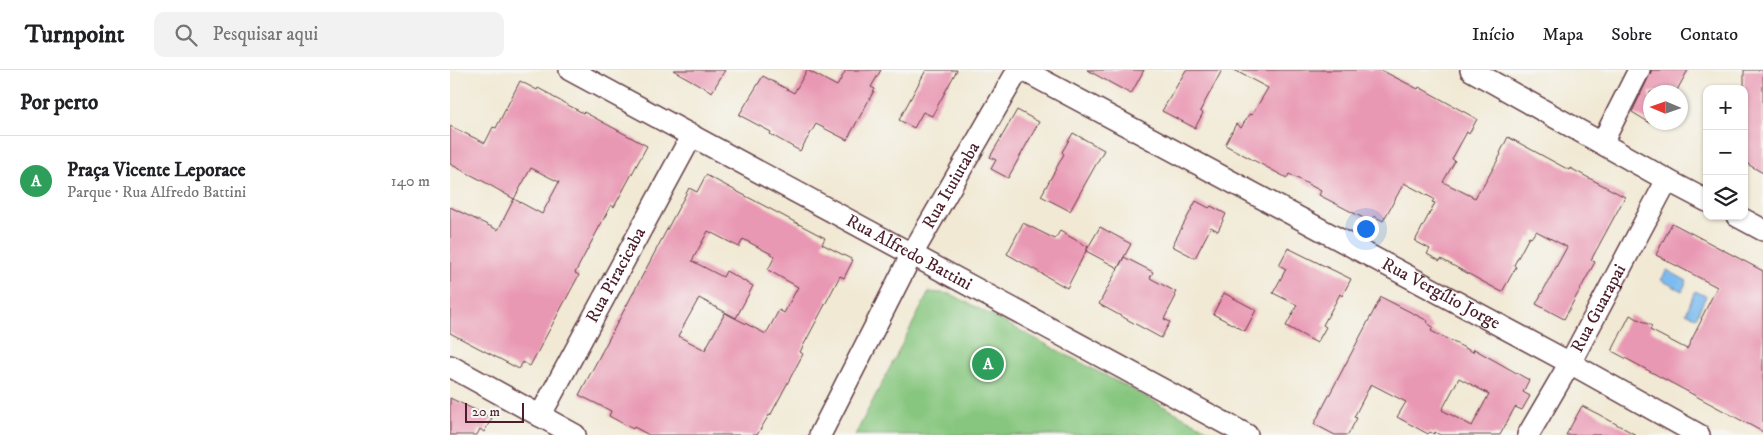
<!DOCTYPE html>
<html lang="pt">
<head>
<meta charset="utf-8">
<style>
  :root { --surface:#fff; --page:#f2f2f2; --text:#202124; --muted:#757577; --line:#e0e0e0; --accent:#2563eb }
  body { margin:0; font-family:"IM FELL DW Pica",serif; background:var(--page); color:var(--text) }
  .controls { position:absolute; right:15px; top:15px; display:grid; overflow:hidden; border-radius:10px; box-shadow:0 1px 4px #0004 }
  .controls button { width:45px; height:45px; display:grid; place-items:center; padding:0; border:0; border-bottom:1px solid var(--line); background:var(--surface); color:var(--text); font:25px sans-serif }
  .compass { position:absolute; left:1193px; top:15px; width:45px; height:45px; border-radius:50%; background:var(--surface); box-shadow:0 1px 4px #0004; rotate:272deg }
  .scale { position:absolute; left:15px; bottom:12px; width:59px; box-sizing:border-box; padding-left:5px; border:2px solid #4a1f2b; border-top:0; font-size:14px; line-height:18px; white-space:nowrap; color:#4a1f2b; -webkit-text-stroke:4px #f6f6f2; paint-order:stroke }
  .you { position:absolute; left:915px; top:158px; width:18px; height:18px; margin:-12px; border:4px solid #fff; border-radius:50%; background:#1a73e8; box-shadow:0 0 0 8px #1a73e833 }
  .badge { display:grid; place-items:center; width:32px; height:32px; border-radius:50%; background:var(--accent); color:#fff; font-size:16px; font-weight:700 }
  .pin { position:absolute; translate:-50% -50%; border:2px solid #fff; box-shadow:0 1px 5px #0006 }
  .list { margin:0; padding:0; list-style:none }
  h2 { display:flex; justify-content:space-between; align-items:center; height:65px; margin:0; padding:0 20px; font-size:21px }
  h2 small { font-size:16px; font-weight:400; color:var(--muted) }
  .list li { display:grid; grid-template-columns:32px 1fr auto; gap:15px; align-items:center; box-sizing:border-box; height:90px; padding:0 20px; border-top:1px solid var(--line) }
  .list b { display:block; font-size:19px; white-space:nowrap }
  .list p { margin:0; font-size:16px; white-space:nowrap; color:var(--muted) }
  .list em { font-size:16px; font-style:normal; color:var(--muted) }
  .icon { flex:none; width:28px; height:28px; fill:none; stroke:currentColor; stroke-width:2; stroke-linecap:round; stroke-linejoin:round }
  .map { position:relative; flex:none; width:1313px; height:365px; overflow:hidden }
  header { display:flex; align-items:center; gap:30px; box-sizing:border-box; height:70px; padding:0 25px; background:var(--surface); border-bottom:1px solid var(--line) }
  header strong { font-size:24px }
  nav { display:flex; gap:28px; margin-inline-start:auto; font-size:18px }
  .search { width:350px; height:45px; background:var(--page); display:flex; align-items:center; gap:12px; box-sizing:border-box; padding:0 18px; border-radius:10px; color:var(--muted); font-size:19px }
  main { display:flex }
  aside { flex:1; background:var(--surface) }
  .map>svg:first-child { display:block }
</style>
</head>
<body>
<header>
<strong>Turnpoint</strong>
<div class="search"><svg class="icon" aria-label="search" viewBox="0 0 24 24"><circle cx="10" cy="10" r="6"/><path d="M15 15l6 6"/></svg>Pesquisar aqui</div>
<nav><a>Início</a><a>Mapa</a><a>Sobre</a><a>Contato</a></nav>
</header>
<main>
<aside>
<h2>Por perto<small></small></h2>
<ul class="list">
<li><span class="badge" style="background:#2e9e5b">A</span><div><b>Praça Vicente Leporace</b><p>Parque · Rua Alfredo Battini</p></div><em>140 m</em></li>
</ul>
</aside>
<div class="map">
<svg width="1313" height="365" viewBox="0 0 1313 365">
  <rect width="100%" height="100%" fill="#f6f6f2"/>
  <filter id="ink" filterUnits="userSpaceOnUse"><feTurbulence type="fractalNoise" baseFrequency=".02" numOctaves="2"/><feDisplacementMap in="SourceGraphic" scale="10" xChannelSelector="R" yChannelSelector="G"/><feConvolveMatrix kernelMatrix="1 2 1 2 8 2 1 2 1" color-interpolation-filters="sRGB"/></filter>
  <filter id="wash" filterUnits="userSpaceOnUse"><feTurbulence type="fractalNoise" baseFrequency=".0096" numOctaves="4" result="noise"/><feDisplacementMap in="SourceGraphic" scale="20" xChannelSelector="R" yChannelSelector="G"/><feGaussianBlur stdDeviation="1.12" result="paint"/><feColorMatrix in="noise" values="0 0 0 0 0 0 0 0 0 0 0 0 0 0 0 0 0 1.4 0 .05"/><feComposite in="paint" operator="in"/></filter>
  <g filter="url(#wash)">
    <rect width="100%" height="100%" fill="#f1e9d4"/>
    <path fill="#86c67e" stroke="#687254" d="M479,222L501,224L768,365H405Z"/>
    <g fill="#7cbbf0" stroke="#636d8e">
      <path d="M1217,200L1237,211L1232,221L1211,210Z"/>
      <path d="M1245,221L1256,226L1246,247L1236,243Z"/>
    </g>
    <g id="blocks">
      <g fill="#e998b3" fill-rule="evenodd">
        <path d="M223,0H275L262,22Z"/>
        <path d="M357,0L387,16L396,0H431L421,17L425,19L397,70L366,54L350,81L320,64L321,62L289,45L313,6L344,23Z"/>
        <path d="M476,0H507L482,46L473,42L464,58L449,50Z"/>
        <path d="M637,0H694L681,24Z"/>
        <path d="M736,0H772L750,41L753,43L745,58L712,41Z"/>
        <path d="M784,0H931L968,19L969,17L1027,49L1019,64L1017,62L1002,89L1005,91L993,112L1025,128L1030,119L1031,120L1051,84L1050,83L1058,67L1119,100L1120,98L1175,127L1141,190L1145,192L1114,249L1086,234L1117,177L1086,161L1081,168L1079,167L1064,195L1066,197L1052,222L991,189L990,191L977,184L980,179L965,171L985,133L982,132L984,129L954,113L933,151L924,146L921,151L919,150V151L869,125L871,121L839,104L837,108L775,75L786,54L791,58L799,44L802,45L818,18Z"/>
        <path d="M1202,0H1238L1226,22H1200V53L1182,42Z"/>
        <path d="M1294,0H1313V103L1294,92Z"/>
        <path d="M70,11L87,20L88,18L101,25V26L133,43L134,42L197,76L164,137L161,135L125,203L129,205L80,296L73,292L69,299L0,263V137L48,160L64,129L31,110L0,94V56L35,73L43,57L46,58ZM81,98L109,112L92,144L64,129Z"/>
        <path d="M567,40L589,52L558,108L541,99L546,90L540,87Z"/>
        <path d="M623,63L654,80L620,141L591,126L614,84L612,82Z"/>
        <path d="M256,105L375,168L372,174L403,190L394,208L390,206L350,282L353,284L320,346L319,345L307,365H199L184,357L183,359L159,346L161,341L129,325L239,118L247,122ZM258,161L289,177L293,169L325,186L318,200L348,217L334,243L329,240L316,264L275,243L255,280L228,266L249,228L286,248L303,216L276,201L273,207L242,191Z"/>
        <path d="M746,131L759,138L761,136L776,144L768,161L761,157L745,188L722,176Z"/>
        <path d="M573,153L605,169L610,161L638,177L617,218L557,184Z"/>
        <path d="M1222,153L1313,201V362L1162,281L1180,245L1202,256L1200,260L1237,279L1252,249H1251L1267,217L1206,185Z"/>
        <path d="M650,157L681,174L668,198L636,181Z"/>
        <path d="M838,178L901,209L892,226L890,224L873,255L876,257L867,273L836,256L847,235L823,223L836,199L829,195Z"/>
        <path d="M674,187L703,202L700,208L726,222L724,225L726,226L714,249L720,252L711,268L649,234Z"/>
        <path d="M774,223L806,240L795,261L763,244Z"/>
        <path d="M931,227L978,251L977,253L983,257L981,261L1023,282L1024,279L1079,310L1073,322L1080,326L1072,340L1065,337L1050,365H990L985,362L984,364L980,362L978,364L947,347L956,332L921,314L904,347L907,348L898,365H885L864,354ZM1009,308L1039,324L1022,356L992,340Z"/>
        <path d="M0,328L42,348L34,362L30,359L27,365H0Z"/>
        <path d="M1132,336L1148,344L1186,365H1116Z"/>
      </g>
    </g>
  </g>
  <g filter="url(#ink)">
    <use href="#blocks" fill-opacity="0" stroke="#633d44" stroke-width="1"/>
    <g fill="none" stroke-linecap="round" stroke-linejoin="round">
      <defs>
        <g id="street">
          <path id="s1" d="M120,0L797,365"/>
          <path id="s2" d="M573,0L1120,293L1249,365"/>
          <path d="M1021,0L1217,110L1257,131"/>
          <path d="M1152,73L1189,0"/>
          <path d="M1287,146L1313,160"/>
          <path d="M0,296L125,365"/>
          <path id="s3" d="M90,346L242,65"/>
          <path id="s4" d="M370,365L462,184L568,0"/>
          <path id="s5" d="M1078,365L1120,293L1217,110"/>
        </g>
      </defs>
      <use href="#street" stroke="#633d44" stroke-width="24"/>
      <use href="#street" stroke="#fff" stroke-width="21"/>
    </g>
  </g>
  <g text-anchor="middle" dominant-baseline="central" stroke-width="4" stroke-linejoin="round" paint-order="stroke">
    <g font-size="18" fill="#4a1f2b" stroke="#f6f6f2">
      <text stroke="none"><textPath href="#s4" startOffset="282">Rua Ituiutaba</textPath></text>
      <text stroke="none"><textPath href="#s1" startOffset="385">Rua Alfredo Battini</textPath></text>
      <text stroke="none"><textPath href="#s3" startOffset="160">Rua Piracicaba</textPath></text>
      <text stroke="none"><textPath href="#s2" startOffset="474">Rua Vergílio Jorge</textPath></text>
      <text stroke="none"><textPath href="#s5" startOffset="145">Rua Guarapai</textPath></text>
    </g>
  </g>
</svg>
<div class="controls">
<button>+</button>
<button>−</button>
<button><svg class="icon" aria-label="layers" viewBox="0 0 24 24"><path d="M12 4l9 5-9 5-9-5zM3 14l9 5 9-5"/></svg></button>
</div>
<svg class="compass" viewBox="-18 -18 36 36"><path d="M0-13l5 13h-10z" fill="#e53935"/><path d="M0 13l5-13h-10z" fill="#757577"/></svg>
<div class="scale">20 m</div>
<div class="you"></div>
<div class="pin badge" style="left:538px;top:294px;background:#2e9e5b">A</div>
</div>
</main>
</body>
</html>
